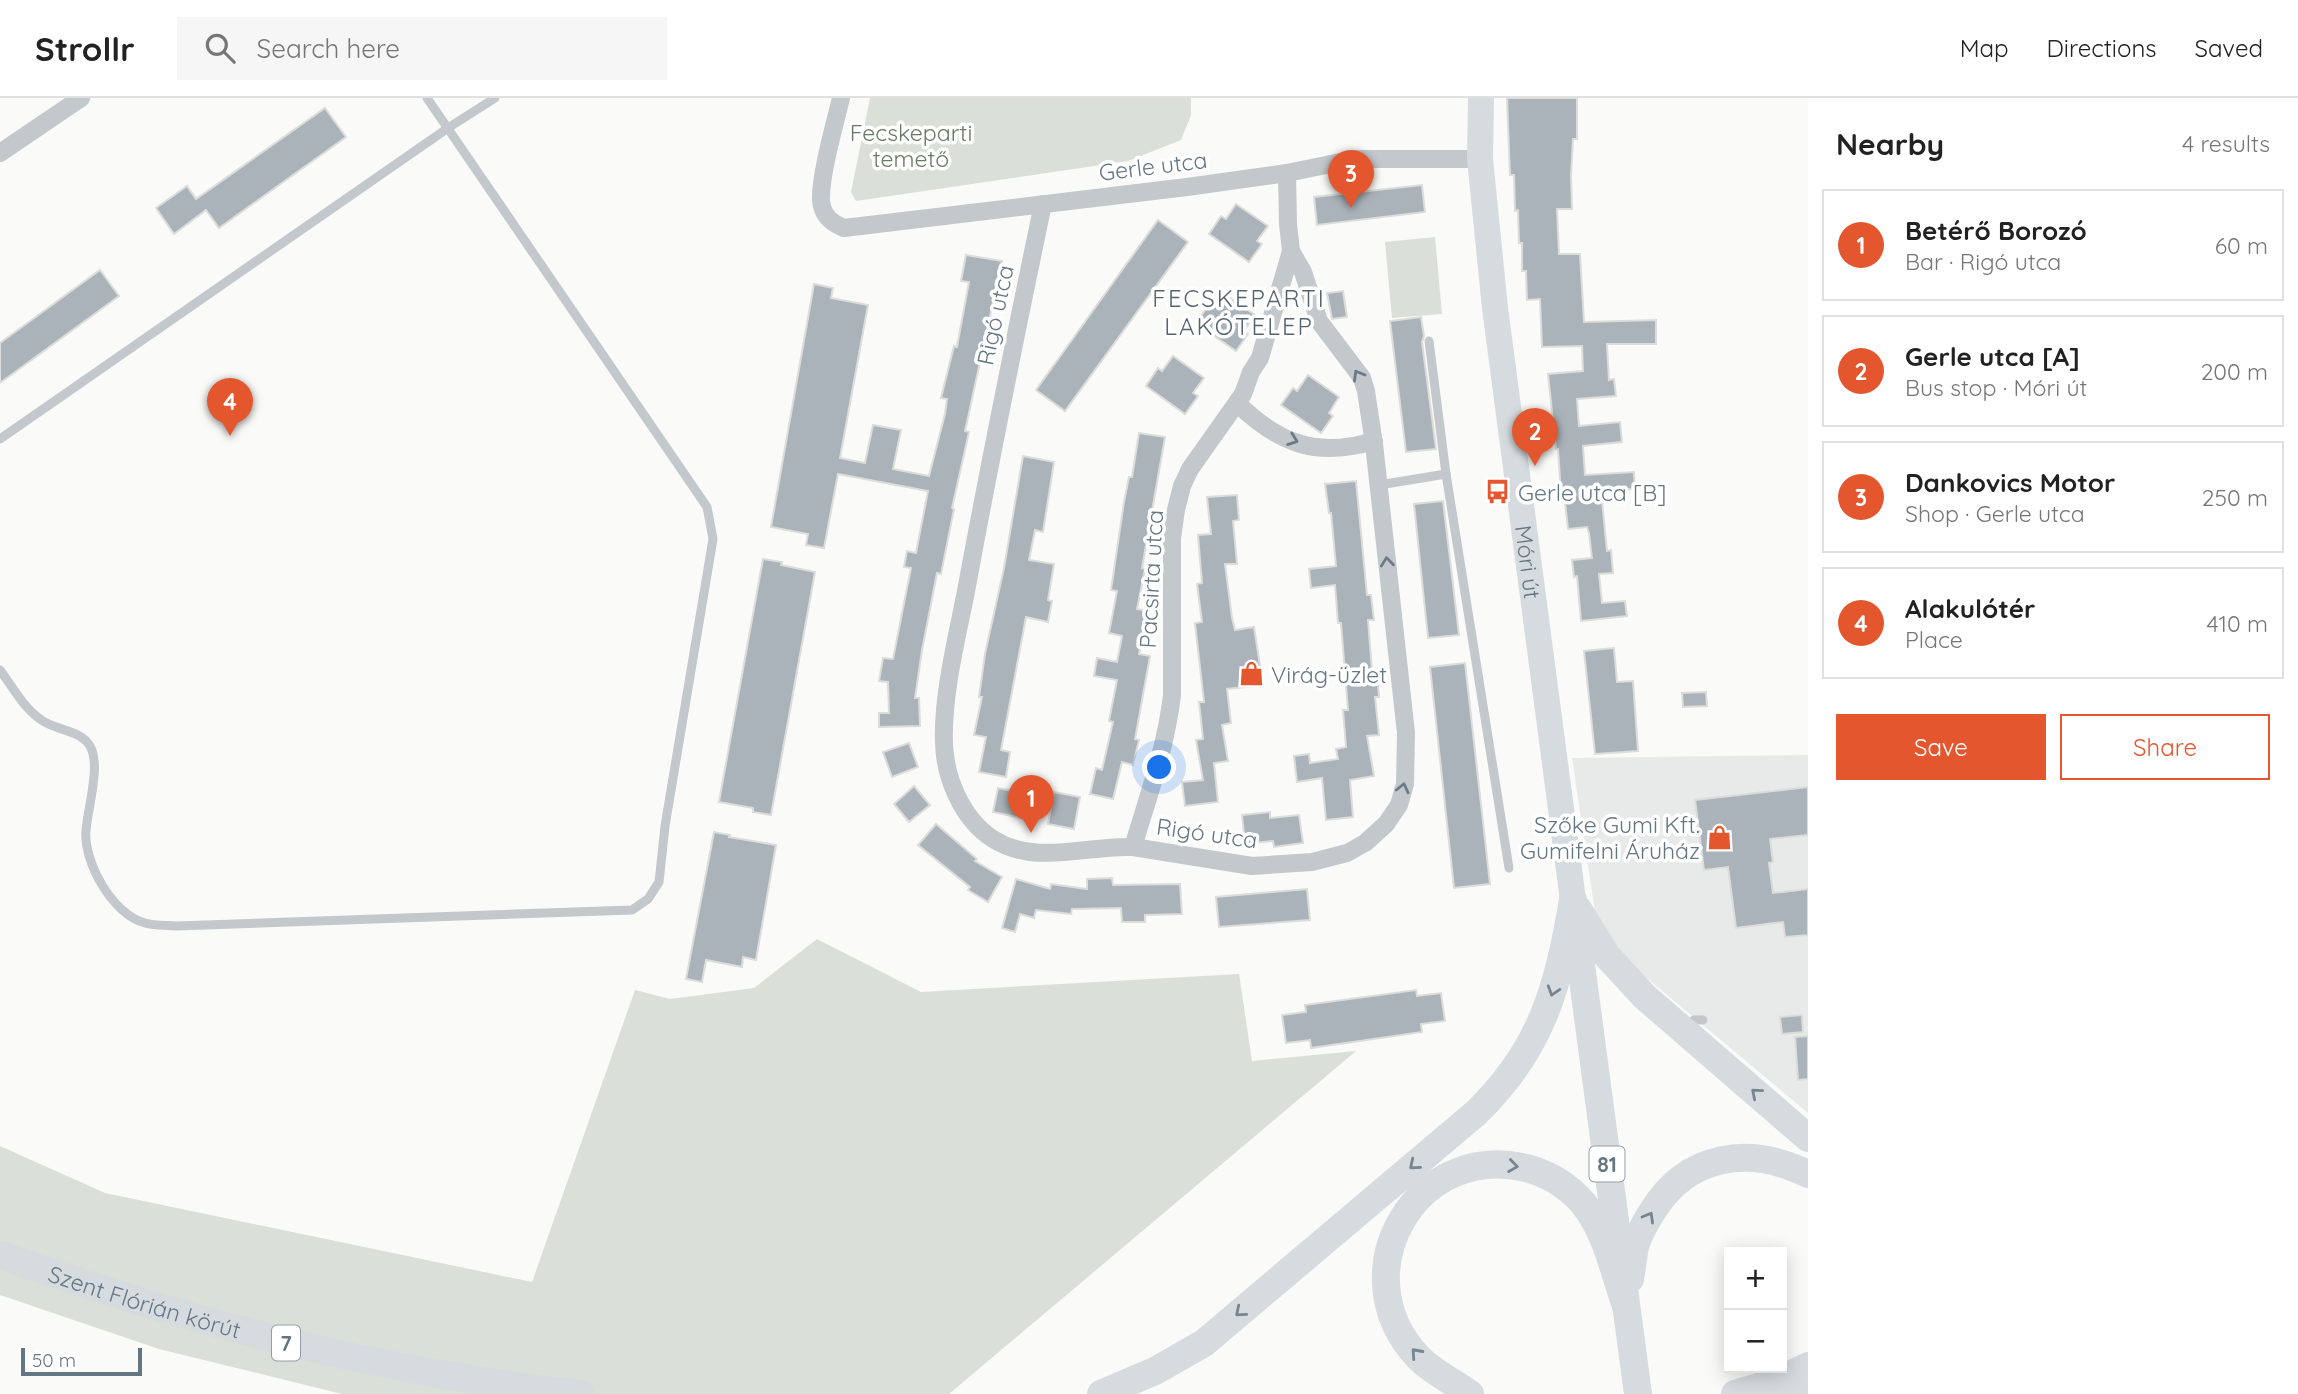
<!DOCTYPE html>
<html lang="en">
<head>
<meta charset="utf-8">
<style>
  :root { --surface:#fff; --page:#f6f6f6; --text:#222; --muted:#767676; --line:#e0e0e0; --accent:#e4572e }
  body { margin:0; font-family:Quicksand,sans-serif; background:var(--page); color:var(--text) }
  .controls { position:absolute; right:21px; bottom:21px; display:grid; overflow:hidden; border-radius:0px; box-shadow:0 4px 18px #0003 }
  .controls button { width:63px; height:63px; display:grid; place-items:center; padding:0; border:0; border-bottom:2px solid var(--line); background:var(--surface); color:var(--text); font:35px sans-serif }
  .scale { position:absolute; left:21px; bottom:18px; width:121px; box-sizing:border-box; padding-left:7px; border:4px solid #657683; border-top:0; font-size:19px; line-height:24px; white-space:nowrap; color:#657683; -webkit-text-stroke:5px #fff; paint-order:stroke }
  .you { position:absolute; left:1160px; top:670px; width:24px; height:24px; margin:-18px; border:5px solid #fff; border-radius:50%; background:#1a73e8; box-shadow:0 0 0 10px #1a73e833 }
  .badge { display:grid; place-items:center; width:46px; height:46px; border-radius:50%; background:var(--accent); color:#fff; font-size:23px; font-weight:700 }
  .pin { position:absolute; translate:-50% -58px; filter:drop-shadow(0 2px 4px #0008) }
  .pin::after { content:''; position:absolute; top:37px; width:24px; height:21px; background:inherit; clip-path:polygon(0 0,100% 0,50% 100%) }
  .list { margin:0; padding:0; list-style:none }
  h2 { display:flex; justify-content:space-between; align-items:center; height:91px; margin:0; padding:0 28px; font-size:30px }
  h2 small { font-size:23px; font-weight:400; color:var(--muted) }
  .list li { display:grid; grid-template-columns:46px 1fr auto; gap:21px; align-items:center; box-sizing:border-box; height:112px; margin:0 14px 14px; padding:0 14px; border:2px solid var(--line); border-radius:0px }
  .list b { display:block; font-size:26px; white-space:nowrap }
  .list p { margin:0; font-size:23px; white-space:nowrap; color:var(--muted) }
  .list em { font-size:23px; font-style:normal; color:var(--muted) }
  .actions { display:flex; gap:14px; padding:21px 28px }
  .actions a { flex:1; padding:16px 0; border:2px solid var(--accent); border-radius:0px; text-align:center; font-size:24px; color:var(--accent) }
  .actions .main { background:var(--accent); color:#fff }
  .icon { flex:none; width:38px; height:38px; fill:none; stroke:currentColor; stroke-width:2; stroke-linecap:round; stroke-linejoin:round }
  .map { position:relative; flex:none; width:1808px; height:1296px; overflow:hidden }
  header { display:flex; align-items:center; gap:42px; box-sizing:border-box; height:98px; padding:0 35px; background:var(--surface); border-bottom:2px solid var(--line) }
  header strong { font-size:33px }
  nav { display:flex; gap:38px; margin-inline-start:auto; font-size:24px }
  .search { width:490px; height:63px; background:var(--page); display:flex; align-items:center; gap:18px; box-sizing:border-box; padding:0 24px; border-radius:0px; color:var(--muted); font-size:26px }
  main { display:flex }
  aside { flex:1; background:var(--surface) }
  .map>svg:first-child { display:block }
</style>
</head>
<body>
<header>
<strong>Strollr</strong>
<div class="search"><svg class="icon" aria-label="search" viewBox="0 0 24 24"><circle cx="10" cy="10" r="6"/><path d="M15 15l6 6"/></svg>Search here</div>
<nav><a>Map</a><a>Directions</a><a>Saved</a></nav>
</header>
<main>
<div class="map">
<svg width="1808" height="1296" viewBox="0 0 1808 1296">
  <rect width="100%" height="100%" fill="#fafaf8"/>
  <path fill="#e8e9e9" d="M1808,657V1015L1642,876L1603,868L1572,660Z"/>
  <g fill="#dadfd7">
    <path d="M870,0H1191V17L1181,42L1128,63L856,103L851,94Z"/>
    <path d="M1435,139L1442,216L1392,220L1385,144Z"/>
    <path d="M817,841L921,894L1239,876L1252,963L1356,953L949,1296H342L159,1251L0,1197V1048L105,1095L532,1184L635,892L670,901L754,890Z"/>
  </g>
  <g fill="#aab3b9" stroke="#dcdcda" stroke-width="2">
    <path d="M1507,0H1577V41H1573L1571,77L1572,111H1557L1559,156H1580L1584,224L1656,222V246H1607L1609,282L1614,281L1616,298L1577,301L1579,328L1620,324L1622,344L1583,348L1585,377L1634,374L1635,391L1601,393L1607,453L1611,452L1613,475L1599,476L1602,505L1625,503L1627,518L1581,523L1577,478L1574,479L1572,462L1592,460L1589,435L1587,429L1568,431L1564,395L1561,396L1558,351H1556L1548,276L1583,273L1582,248L1542,249L1540,201L1527,202L1526,173H1522V145H1519L1518,112L1515,113L1514,77H1510Z"/>
    <path d="M325,10L346,39L219,130L206,112L174,136L156,110L187,88L196,101Z"/>
    <path d="M1422,87L1425,114L1317,127L1314,99Z"/>
    <path d="M1236,106L1268,128L1257,143L1262,146L1249,164L1209,136L1221,118L1226,121Z"/>
    <path d="M1158,122L1188,144L1065,313L1036,292Z"/>
    <path d="M966,157L1002,163L965,333L969,334L952,410L954,411L941,476L937,475L922,552L915,600H919L920,628L879,629V615H889L888,584L879,583L883,560L893,561L911,470L904,469L907,453L916,455L928,393L838,376L824,450L806,447L808,436L771,429L814,186L833,190L831,200L868,207L840,360L865,365L873,327L901,332L893,371L929,378L945,316L947,301L941,300L954,248L957,249L969,184L961,183Z"/>
    <path d="M100,172L119,198L0,285V245Z"/>
    <path d="M1343,193L1347,219L1332,221L1327,195Z"/>
    <path d="M1223,195L1255,217L1244,233L1248,236L1236,253L1196,225L1208,208L1212,211Z"/>
    <path d="M1421,219L1424,238L1422,244L1436,351L1406,354L1390,223Z"/>
    <path d="M1173,258L1204,280L1193,295L1198,298L1185,316L1146,288L1158,270L1162,273Z"/>
    <path d="M1308,277L1339,299L1329,315L1333,318L1321,335L1281,307L1293,290L1297,293Z"/>
    <path d="M1139,335L1165,339L1142,470L1145,471L1137,511L1148,513L1139,556L1150,558L1135,641L1139,642L1133,667L1122,664L1113,701L1090,696L1096,670L1102,672L1113,624L1109,623L1117,582L1094,578L1097,560L1117,564L1122,538L1109,535L1117,493L1111,492L1124,404L1129,379H1132Z"/>
    <path d="M1023,358L1054,364L1043,434L1035,432L1029,462L1054,466L1048,502L1052,503L1048,524L1026,519L1001,652L1010,654L1006,679L979,674L986,639L974,637L982,599H979L985,556L1004,470Z"/>
    <path d="M1356,383L1367,497H1371L1374,522H1368L1372,573H1377L1379,599H1375L1379,637L1367,638L1374,678L1350,682L1353,719L1326,722L1322,680L1297,684L1294,658L1309,656L1310,665L1338,661L1336,651L1346,649L1343,612H1348L1341,525H1338L1335,487L1311,490L1309,471L1336,468L1331,415H1329L1325,386Z"/>
    <path d="M1237,397L1239,422L1233,423L1237,466H1225L1232,520L1235,532L1254,529L1263,587L1227,591L1231,625L1222,627L1228,663L1214,665L1218,704L1185,708L1182,684L1203,682L1196,642L1203,641L1199,604H1204L1195,525L1202,524L1197,486L1202,485L1198,437L1211,436L1207,399Z"/>
    <path d="M1443,403L1459,537L1428,540L1414,406Z"/>
    <path d="M763,461L782,464L781,467L815,474L771,717L753,714V710L719,704Z"/>
    <path d="M1614,550L1617,584L1633,583L1638,653L1595,656L1584,553Z"/>
    <path d="M1465,565L1490,786L1454,790L1430,569Z"/>
    <path d="M1706,594L1707,608L1683,609L1682,595Z"/>
    <path d="M909,645L918,669L892,679L883,654Z"/>
    <path d="M914,688L930,707L909,724L894,706Z"/>
    <path d="M1808,689V737L1770,741L1773,764L1769,765L1773,795L1808,791V837L1785,839L1783,824L1736,830L1728,769L1704,772L1695,702Z"/>
    <path d="M998,690L1028,696L1022,720L993,714Z"/>
    <path d="M1054,694L1080,699L1074,731L1048,726Z"/>
    <path d="M1270,714V720L1299,717L1303,745L1274,749L1273,743L1245,746L1242,717Z"/>
    <path d="M936,726L977,761L975,763L1002,779L988,804L968,792L970,789L918,747Z"/>
    <path d="M714,734L730,737L729,739L776,747L756,862L743,859L742,869L706,862L702,884L686,881Z"/>
    <path d="M1112,780L1113,787L1180,786L1182,816L1145,817V824H1122L1121,810L1072,811L1071,816L1036,812L1034,820L1020,816L1015,834L1002,830L1016,781L1050,791L1051,786L1087,791V781Z"/>
    <path d="M1307,791L1310,822L1219,829L1216,799Z"/>
    <path d="M1416,892L1417,898L1441,895L1445,923L1421,926L1422,934L1311,950L1310,942L1286,945L1282,917L1306,914L1305,907Z"/>
    <path d="M1802,917L1803,934L1782,936L1780,919Z"/>
    <path d="M1808,938V981L1798,982L1795,939Z"/>
  </g>
  <g fill="none" stroke-linecap="round" stroke-linejoin="round">
    <g stroke="#c3c8cc" stroke-width="9">
      <path d="M1429,243L1446,376L1509,770"/>
      <path d="M0,341L448,30L495,0"/>
      <path d="M1379,387L1446,376"/>
      <path d="M0,572C12,588 23,609 40,621C55,633 80,631 90,648C101,667 88,709 86,732C83,764 113,817 145,825C155,828 167,827 177,828L632,812L648,801L659,784L665,728L713,441L707,409L427,0"/>
      <path d="M1686,929L1694,922H1703"/>
    </g>
    <g stroke="#c3c8cc" stroke-width="18">
      <path d="M841,0C835,26 820,77 821,102C822,117 831,125 844,130L1187,89L1287,75L1355,61H1480"/>
      <path d="M0,55L81,0"/>
      <path d="M1043,106C1017,230 992,353 969,477C960,529 942,592 944,645C945,680 962,721 993,741C1035,768 1087,747 1133,749L1252,768L1312,764L1347,755L1365,745L1386,726L1399,707L1405,686L1406,635L1374,346L1366,293L1362,280L1319,223L1303,174L1291,153L1288,126L1287,75"/>
      <path d="M1237,305C1279,346 1317,360 1374,343"/>
      <path d="M1133,749C1148,699 1166,649 1172,597V440L1176,412L1182,388L1190,371L1243,296L1251,274L1260,260L1291,153"/>
    </g>
    <path stroke="#d6dbdf" stroke-width="26" id="s1" d="M1481,0L1480,61L1495,210L1573,802"/>
    <g stroke="#d6dbdf" stroke-width="28">
      <path d="M1578,811L1607,858L1645,899L1808,1040"/>
      <path d="M1576,829L1638,1296"/>
      <path id="s2" d="M0,1157C188,1224 381,1275 581,1296"/>
      <path d="M1630,1181C1632,1170 1633,1159 1635,1149C1638,1137 1645,1125 1652,1114C1687,1056 1749,1047 1808,1076"/>
      <path d="M1101,1296L1155,1273L1204,1245L1476,1015C1542,951 1558,890 1573,802"/>
      <path d="M1470,1296C1454,1284 1432,1274 1418,1259C1339,1175 1417,1040 1530,1071C1550,1077 1569,1089 1583,1105C1606,1133 1614,1174 1626,1208"/>
      <path d="M1735,1296L1775,1284L1808,1268"/>
      <path d="M1790,1296L1808,1295"/>
    </g>
  </g>
  <defs><path id="oneway-chevron" d="M-2-3.5L2.5 0L-2 3.5" fill="none" stroke-width="1.6" stroke-linecap="round" stroke-linejoin="round" transform="scale(1.75)"/></defs>
  <g stroke="#6a7a87">
    <use href="#oneway-chevron" transform="translate(1358 277) rotate(-120)"/>
    <use href="#oneway-chevron" transform="translate(1293 342) rotate(20)"/>
    <use href="#oneway-chevron" transform="translate(1387 464) rotate(-96)"/>
    <use href="#oneway-chevron" transform="translate(1403 690) rotate(-77)"/>
  </g>
  <g stroke="#768591">
    <use href="#oneway-chevron" transform="translate(1553 893) rotate(107)"/>
    <use href="#oneway-chevron" transform="translate(1756 995) rotate(-139)"/>
    <use href="#oneway-chevron" transform="translate(1414 1067) rotate(140)"/>
    <use href="#oneway-chevron" transform="translate(1513 1068) rotate(8)"/>
    <use href="#oneway-chevron" transform="translate(1649 1119) rotate(-60)"/>
    <use href="#oneway-chevron" transform="translate(1240 1214) rotate(140)"/>
    <use href="#oneway-chevron" transform="translate(1416 1255) rotate(-132)"/>
  </g>
  <defs>
    <symbol id="bus-bare" viewBox="-9 -9 18 18"><path d="M-5-6H5V4H4V6H2V4H-2V6H-4V4H-5ZM-3.5-4V0h7V-4ZM-3.5 1.2v1.5H-2V1.2ZM2 1.2v1.5H3.5V1.2Z" fill="#e4572e" stroke="#fff" stroke-width="2.5" paint-order="stroke"/></symbol>
    <symbol id="shop-bare" viewBox="-9 -9 18 18"><path d="M-5-2.5h2.3a2.7 3.5 0 0 1 5.4 0H5L5.5 6h-11ZM-1.5-2.5h3a1.5 2.3 0 0 0-3 0Z" fill="#e4572e" stroke="#fff" stroke-width="2.5" paint-order="stroke"/></symbol>
  </defs>
  <g fill-rule="evenodd">
    <use href="#bus-bare" x="1480" y="376" width="35" height="35"/>
    <use href="#shop-bare" x="1234" y="558" width="35" height="35"/>
    <use href="#shop-bare" x="1702" y="722" width="35" height="35"/>
  </g>
  <g text-anchor="middle" dominant-baseline="central" stroke-width="7" stroke-linejoin="round" paint-order="stroke">
    <g fill="#fff" stroke="#939fa8" stroke-width="2">
      <rect x="1589.5" y="1048.5" width="35" height="35" rx="5"/>
      <rect x="272" y="1227.5" width="28" height="35" rx="5"/>
    </g>
    <g font-size="21" font-weight="bold" fill="#657683">
      <text x="1607" y="1066">81</text>
      <text x="286" y="1245">7</text>
    </g>
    <g font-size="23" fill="#687a64" stroke="#fff">
      <text x="911" y="34">Fecskeparti<tspan x="911" dy="26">temető</tspan></text>
    </g>
    <g font-size="23" fill="#657683" stroke="#fff">
      <text transform="translate(1153 68) rotate(-7)">Gerle utca</text>
      <text transform="translate(995 217) rotate(-78)">Rigó utca</text>
      <text stroke="none"><textPath href="#s1" startOffset="467">Móri út</textPath></text>
      <text transform="translate(1151 481) rotate(-87)">Pacsirta utca</text>
      <text transform="translate(1207 735) rotate(8)">Rigó utca</text>
      <text stroke="none"><textPath href="#s2" startOffset="152">Szent Flórián körút</textPath></text>
    </g>
    <g font-size="23" fill="#657683" stroke="#fff" text-anchor="start">
      <text x="1518" y="394">Gerle utca [B]</text>
      <text x="1271" y="576">Virág-üzlet</text>
      <text x="1700" y="726" text-anchor="end">Szőke Gumi Kft.<tspan x="1700" dy="26">Gumifelni Áruház</tspan></text>
    </g>
    <g font-size="24" letter-spacing="2" fill="#57646e" stroke="#fff">
      <text x="1239" y="200">FECSKEPARTI<tspan x="1239" dy="28">LAKÓTELEP</tspan></text>
    </g>
  </g>
</svg>
<div class="controls">
<button>+</button>
<button>−</button>
</div>
<div class="scale">50 m</div>
<div class="you"></div>
<div class="pin badge" style="left:1031px;top:735px">1</div>
<div class="pin badge" style="left:1535px;top:368px">2</div>
<div class="pin badge" style="left:1351px;top:110px">3</div>
<div class="pin badge" style="left:230px;top:338px">4</div>
</div>
<aside>
<h2>Nearby<small>4 results</small></h2>
<ul class="list">
<li><span class="badge">1</span><div><b>Betérő Borozó</b><p>Bar · Rigó utca</p></div><em>60 m</em></li>
<li><span class="badge">2</span><div><b>Gerle utca [A]</b><p>Bus stop · Móri út</p></div><em>200 m</em></li>
<li><span class="badge">3</span><div><b>Dankovics Motor</b><p>Shop · Gerle utca</p></div><em>250 m</em></li>
<li><span class="badge">4</span><div><b>Alakulótér</b><p>Place</p></div><em>410 m</em></li>
</ul>
<div class="actions"><a class="main">Save</a><a>Share</a></div>
</aside>
</main>
</body>
</html>
